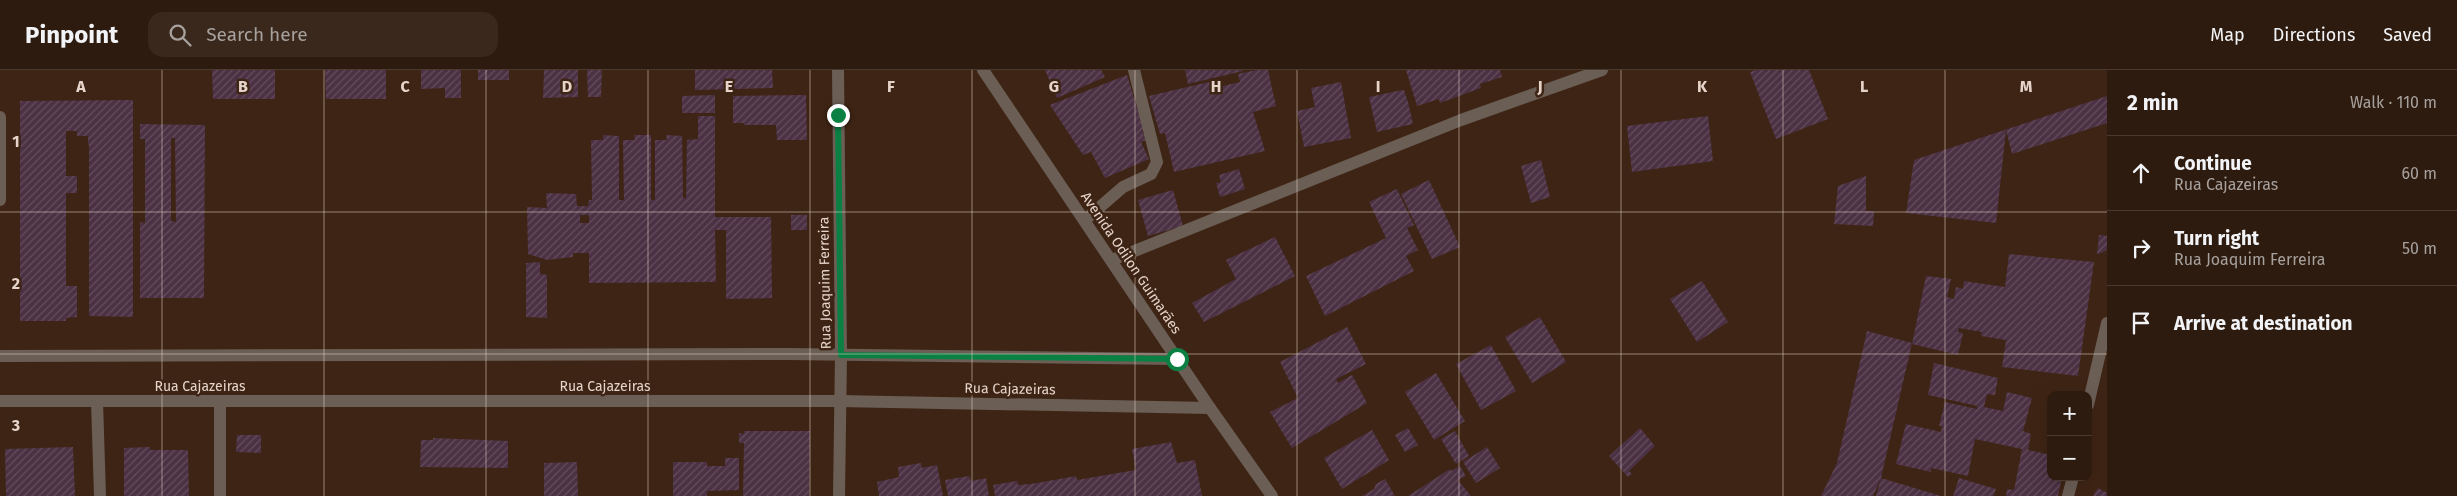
<!DOCTYPE html>
<html lang="en">
<head>
<meta charset="utf-8">
<style>
  :root { --surface:#2e1b0f; --page:#3a281d; --text:#f1f3f6; --muted:#a7a19e; --line:#49392f }
  body { margin:0; font-family:"Fira Sans",sans-serif; background:var(--page); color:var(--text) }
  .controls { position:absolute; right:15px; bottom:15px; display:grid; overflow:hidden; border-radius:10px; box-shadow:0 5px 20px #0002 }
  .controls button { width:45px; height:45px; display:grid; place-items:center; padding:0; border:0; border-bottom:1px solid var(--line); background:var(--surface); color:var(--text); font:25px sans-serif }
  .stop { position:absolute; width:15px; height:15px; margin:-11px; border:4px solid #0b8043; border-radius:50%; background:#fff }
  .stop.end { background:#0b8043; border-color:#fff; box-shadow:0 1px 5px #0008 }
  .list { margin:0; padding:0; list-style:none }
  h2 { display:flex; justify-content:space-between; align-items:center; height:65px; margin:0; padding:0 20px; font-size:21px }
  h2 small { font-size:16px; font-weight:400; color:var(--muted) }
  .list li { display:grid; grid-template-columns:32px 1fr auto; gap:15px; align-items:center; box-sizing:border-box; height:75px; padding:0 20px; border-top:1px solid var(--line) }
  .list b { display:block; font-size:19px; white-space:nowrap }
  .list p { margin:0; font-size:16px; white-space:nowrap; color:var(--muted) }
  .list em { font-size:16px; font-style:normal; color:var(--muted) }
  .icon { flex:none; width:28px; height:28px; fill:none; stroke:currentColor; stroke-width:2; stroke-linecap:round; stroke-linejoin:round }
  .map { position:relative; flex:none; width:2107px; height:426px; overflow:hidden }
  header { display:flex; align-items:center; gap:30px; box-sizing:border-box; height:70px; padding:0 25px; background:var(--surface); border-bottom:1px solid var(--line) }
  header strong { font-size:24px }
  nav { display:flex; gap:28px; margin-inline-start:auto; font-size:18px }
  .search { width:350px; height:45px; background:var(--page); display:flex; align-items:center; gap:12px; box-sizing:border-box; padding:0 18px; border-radius:15px; color:var(--muted); font-size:19px }
  main { display:flex }
  aside { flex:1; background:var(--surface) }
  .map>svg:first-child { display:block }
</style>
</head>
<body>
<header>
<strong>Pinpoint</strong>
<div class="search"><svg class="icon" aria-label="search" viewBox="0 0 24 24"><circle cx="10" cy="10" r="6"/><path d="M15 15l6 6"/></svg>Search here</div>
<nav><a>Map</a><a>Directions</a><a>Saved</a></nav>
</header>
<main>
<div class="map">
<svg width="2107" height="426" viewBox="0 0 2107 426">
  <defs>
    <pattern id="building-hatch" width="6" height="6" patternUnits="userSpaceOnUse" patternTransform="scale(1.25)"><rect width="6" height="6" fill="#4b3143"/><path d="M-1 1l2-2M0 6l6-6M5 7l2-2" fill="none" stroke="#654e5d"/></pattern>
  </defs>
  <rect width="100%" height="100%" fill="#3e2414"/>
  <g fill="url(#building-hatch)" fill-rule="evenodd">
    <path d="M212,0H275V29H213Z"/>
    <path d="M325,0H386V29H326Z"/>
    <path d="M421,0H461V28H445V18L421,19Z"/>
    <rect x="478" y="0" width="31" height="10"/>
    <path d="M544,0H578V27L543,28Z"/>
    <path d="M587,0H602L601,27H588Z"/>
    <path d="M695,0H772L773,18L695,20Z"/>
    <path d="M1045,0H1101L1105,7L1057,28Z"/>
    <path d="M1185,0H1243V1L1188,14Z"/>
    <path d="M1256,0H1268L1276,36L1253,42L1265,81L1174,102L1165,63L1160,64L1149,26L1213,11L1215,18L1240,12L1238,4Z"/>
    <path d="M1406,0H1500L1502,7L1480,14L1481,18L1440,33L1439,29L1417,36Z"/>
    <path d="M1756,0H1809L1828,49L1776,69L1750,2Z"/>
    <path d="M1127,5L1144,60L1142,61L1146,70L1141,72L1149,89L1105,108L1091,82L1083,85L1050,35Z"/>
    <path d="M1341,12L1351,68L1304,77L1297,41L1315,37L1311,18Z"/>
    <path d="M1402,20H1404L1408,32L1413,54L1377,62L1369,27Z"/>
    <path d="M715,25V43H682V26Z"/>
    <path d="M806,25L807,70H777L776,55H744V53H733V26Z"/>
    <path d="M2107,26V53L2012,84L2006,60L1996,153L1906,143L1914,90Z"/>
    <path d="M133,30V247L89,246V75H88V66H77V61H66V106H77V123H66V216H77V247L66,248V251H20V31Z"/>
    <path d="M698,46H715V147H771L772,228L726,229V160H715L716,212L589,213V183H573V187L547,190L528,184L527,137L547,138L546,123L576,124L577,136H588L589,130H592L591,70H603V65L619,66V130H624L623,70H635L634,65H651V130H655V70H667L666,65L682,66L683,128H686L687,70L698,69ZM580,145H589V153H580Z"/>
    <path d="M1708,46L1713,91L1632,102L1627,56Z"/>
    <path d="M140,54L205,55L204,228H140V152L145,153V69H140ZM171,68H175L176,152L171,151Z"/>
    <path d="M1541,90L1550,127L1531,133L1521,96Z"/>
    <path d="M1239,99L1245,119L1220,127L1216,113L1221,112L1219,105Z"/>
    <path d="M1866,106V141H1874L1873,156L1834,154L1838,116Z"/>
    <path d="M1429,110L1460,177L1432,189L1401,124Z"/>
    <path d="M1397,119L1414,155L1407,158L1418,180L1406,186L1414,201L1325,246L1306,206L1386,168L1369,132Z"/>
    <path d="M1173,120L1183,156L1148,166L1138,130Z"/>
    <rect x="791" y="145" width="16" height="15"/>
    <path d="M2099,165L2107,166V180L2099,184H2097Z"/>
    <path d="M1275,167L1295,206L1204,252L1192,233L1236,209L1226,190Z"/>
    <path d="M2009,184L2094,192L2078,306L2002,297L2006,270L1981,266L1982,262L1959,258L1958,262L1963,263L1958,285L1912,274L1926,206L1951,209L1947,227L1954,229L1956,217L1963,219L1964,211L2005,217Z"/>
    <path d="M540,192V204L547,205V248L526,247V193Z"/>
    <path d="M1702,211L1728,252L1697,272L1670,229Z"/>
    <path d="M1540,247L1566,292L1532,313L1505,267Z"/>
    <path d="M1347,257L1366,294L1336,309L1338,313L1352,305L1367,333L1292,378L1270,342L1298,328L1280,292Z"/>
    <path d="M1867,261L1912,273L1881,408L1941,426H1876L1881,408L1873,426H1821L1837,393Z"/>
    <path d="M1491,275L1516,321L1481,340L1456,294Z"/>
    <path d="M1934,293L1998,308L1995,325L1987,324L1984,337L2003,341L2007,322L2032,328L2023,361L2031,364L2028,380L2051,385V407H2062L2058,426H2006L2007,419L2014,420L2022,379L1975,369L1968,406L1931,398V402L1896,394L1906,354L1941,362L1942,356H1939L1945,332L1977,339V336L1928,325Z"/>
    <path d="M1436,303L1465,351L1434,370L1405,322Z"/>
    <path d="M1408,358L1418,375L1405,382L1395,365Z"/>
    <path d="M1640,358L1655,376L1629,401L1632,404L1628,407L1609,386Z"/>
    <path d="M1372,360L1389,390L1342,419L1324,388Z"/>
    <path d="M744,361H810L809,426H743L744,373H739V363L744,364Z"/>
    <path d="M1455,361L1469,386L1456,394L1441,369Z"/>
    <path d="M237,365H261V383L236,382Z"/>
    <path d="M433,368L508,371V398L420,397L421,370H433Z"/>
    <path d="M1171,372L1177,393L1195,390L1202,426H995L993,415L1017,411L1018,415L1031,414L1076,406L1077,410L1136,400L1132,379Z"/>
    <path d="M73,377L75,426H6L5,379Z"/>
    <path d="M150,377V380H188L189,426H124V378Z"/>
    <path d="M1487,377L1500,398L1476,413L1463,392Z"/>
    <path d="M725,388H739V420L707,421V426H673V392H707V396H725Z"/>
    <path d="M577,392L578,426H544V393Z"/>
    <path d="M921,393L922,398L937,395L943,426H879L877,412L899,407L898,397Z"/>
    <path d="M1460,396L1466,406L1458,410L1471,426H1408L1450,399L1451,401Z"/>
    <path d="M969,406L971,411L986,408L989,426H948L945,410Z"/>
    <path d="M1959,408L1996,419L1993,426H1953Z"/>
    <path d="M1385,409L1395,426H1362L1374,419L1376,414Z"/>
    <path d="M2098,418L2107,423V426H2093Z"/>
  </g>
  <g fill="none" stroke-linecap="round" stroke-linejoin="round">
    <g stroke="#6b5e55" stroke-width="12">
      <path d="M838,0L841,285L839,426"/>
      <path d="M983,0L1210,338L1272,426"/>
      <path d="M0,130V47"/>
      <path d="M1085,150L1123,117L1151,104L1157,92L1134,0"/>
      <path d="M1112,190L1461,50L1602,0"/>
      <path d="M0,286L788,284L1177,289"/>
      <path d="M0,331H839L1210,338"/>
      <path d="M97,331L100,426"/>
      <path d="M2088,335L2107,253"/>
      <path d="M220,426V331"/>
      <path d="M2068,426L2073,407"/>
    </g>
  </g>
  <g fill="none" stroke-linecap="round" stroke-linejoin="round">
    <path stroke="#0b8043" stroke-width="6" d="M838,45L841,285L1177,289"/>
  </g>
  <path fill="none" stroke="#e6d4ca" stroke-width="1" stroke-opacity="0.55" d="M162,0V426M324,0V426M486,0V426M648,0V426M810,0V426M972,0V426M1135,0V426M1297,0V426M1459,0V426M1621,0V426M1783,0V426M1945,0V426M0,142H2107M0,284H2107"/>
  <g text-anchor="middle" dominant-baseline="central" stroke-width="5" stroke-linejoin="round" paint-order="stroke">
    <g font-size="14" fill="#e6d4ca" stroke="#3e2414">
      <text transform="translate(1131 193) rotate(56)">Avenida Odilon Guimarães</text>
      <text transform="translate(825 213) rotate(-91)">Rua Joaquim Ferreira</text>
      <text x="200" y="316">Rua Cajazeiras</text>
      <text x="605" y="316">Rua Cajazeiras</text>
      <text transform="translate(1010 319) rotate(1)">Rua Cajazeiras</text>
    </g>
  </g>
  <g font-size="16" text-anchor="middle" font-weight="bold" fill="#e6d4ca" stroke="#3e2414" stroke-width="5" stroke-linejoin="round" paint-order="stroke">
    <text x="81" y="22">A</text>
    <text x="243" y="22">B</text>
    <text x="405" y="22">C</text>
    <text x="567" y="22">D</text>
    <text x="729" y="22">E</text>
    <text x="891" y="22">F</text>
    <text x="1054" y="22">G</text>
    <text x="1216" y="22">H</text>
    <text x="1378" y="22">I</text>
    <text x="1540" y="22">J</text>
    <text x="1702" y="22">K</text>
    <text x="1864" y="22">L</text>
    <text x="2026" y="22">M</text>
    <text x="16" y="77">1</text>
    <text x="16" y="219">2</text>
    <text x="16" y="361">3</text>
  </g>
</svg>
<div class="controls">
<button>+</button>
<button>−</button>
</div>
<div class="stop" style="left:1177px;top:289px"></div>
<div class="stop end" style="left:838px;top:45px"></div>
</div>
<aside>
<h2>2 min<small>Walk · 110 m</small></h2>
<ul class="list">
<li><svg class="icon" aria-label="ahead" viewBox="0 0 24 24"><path d="M12 20V5M6 11l6-6 6 6"/></svg><div><b>Continue</b><p>Rua Cajazeiras</p></div><em>60 m</em></li>
<li><svg class="icon" aria-label="right" viewBox="0 0 24 24"><path d="M7 20v-9h11M14 6l5 5-5 5"/></svg><div><b>Turn right</b><p>Rua Joaquim Ferreira</p></div><em>50 m</em></li>
<li><svg class="icon" aria-label="arrive" viewBox="0 0 24 24"><path d="M6 21V4h12l-3 4 3 4H6"/></svg><div><b>Arrive at destination</b></div></li>
</ul>
</aside>
</main>
</body>
</html>
